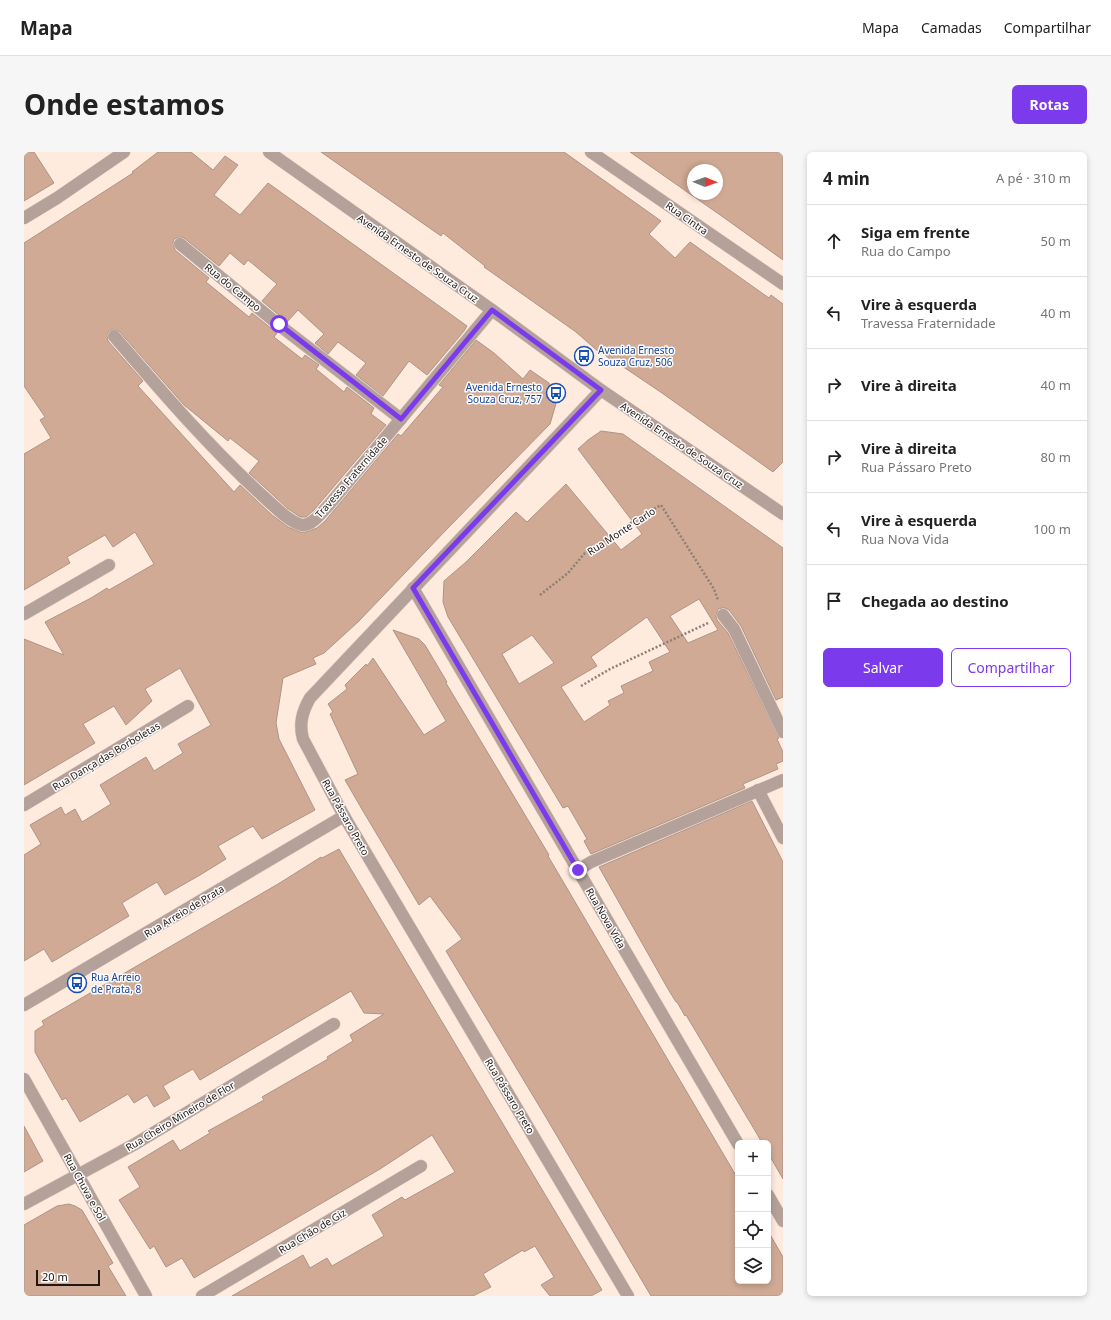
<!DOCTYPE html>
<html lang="pt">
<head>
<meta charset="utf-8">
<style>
  :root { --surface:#fff; --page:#f6f6f6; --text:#222; --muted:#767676; --line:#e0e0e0; --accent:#7c3aed }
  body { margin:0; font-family:"Noto Sans",sans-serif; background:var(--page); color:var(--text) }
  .controls { position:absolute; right:12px; bottom:12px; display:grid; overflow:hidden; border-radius:6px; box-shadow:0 2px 6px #0003 }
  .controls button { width:36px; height:36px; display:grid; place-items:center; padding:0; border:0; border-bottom:1px solid var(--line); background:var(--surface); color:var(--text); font:20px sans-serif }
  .compass { position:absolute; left:663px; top:12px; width:36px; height:36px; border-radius:50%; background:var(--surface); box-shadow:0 2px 6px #0003; rotate:91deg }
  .scale { position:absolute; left:12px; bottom:10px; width:64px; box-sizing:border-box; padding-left:4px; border:2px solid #201712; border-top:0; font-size:11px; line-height:14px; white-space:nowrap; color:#201712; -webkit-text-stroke:3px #fbfbfb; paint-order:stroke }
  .stop { position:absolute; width:12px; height:12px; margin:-9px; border:3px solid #7c3aed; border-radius:50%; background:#fff }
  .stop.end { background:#7c3aed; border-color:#fff; box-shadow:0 1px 4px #0008 }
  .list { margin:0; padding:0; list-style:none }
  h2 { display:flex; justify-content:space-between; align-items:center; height:52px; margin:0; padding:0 16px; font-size:17px }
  h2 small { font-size:13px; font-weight:400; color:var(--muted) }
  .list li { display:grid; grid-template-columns:26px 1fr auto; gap:12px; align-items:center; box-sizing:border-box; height:72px; padding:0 16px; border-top:1px solid var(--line) }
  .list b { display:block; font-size:15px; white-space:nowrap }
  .list p { margin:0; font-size:13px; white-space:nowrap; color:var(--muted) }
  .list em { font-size:13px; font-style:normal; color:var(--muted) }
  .actions { display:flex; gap:8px; padding:12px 16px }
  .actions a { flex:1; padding:9px 0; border:1px solid var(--accent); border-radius:6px; text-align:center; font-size:14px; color:var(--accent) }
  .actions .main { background:var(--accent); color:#fff }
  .icon { flex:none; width:22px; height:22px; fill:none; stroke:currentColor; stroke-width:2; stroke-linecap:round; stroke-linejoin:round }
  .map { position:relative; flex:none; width:759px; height:1144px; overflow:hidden; border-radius:6px }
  header { display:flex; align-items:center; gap:24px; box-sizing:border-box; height:56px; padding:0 20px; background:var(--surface); border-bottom:1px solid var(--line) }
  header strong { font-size:19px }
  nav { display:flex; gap:22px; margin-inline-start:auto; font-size:14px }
  .intro { display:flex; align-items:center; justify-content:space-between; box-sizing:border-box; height:96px; padding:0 24px }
  h1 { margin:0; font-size:28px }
  .button { padding:10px 18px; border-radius:6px; background:var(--accent); color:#fff; font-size:14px; font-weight:700 }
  main { display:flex; gap:24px; padding:0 24px }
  aside { flex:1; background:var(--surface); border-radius:6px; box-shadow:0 2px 6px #0003 }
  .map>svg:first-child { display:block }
</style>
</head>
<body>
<header>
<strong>Mapa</strong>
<nav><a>Mapa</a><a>Camadas</a><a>Compartilhar</a></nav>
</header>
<div class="intro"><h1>Onde estamos</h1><a class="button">Rotas</a></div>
<main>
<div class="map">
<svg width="759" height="1144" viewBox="0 0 759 1144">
  <rect width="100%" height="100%" fill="#ffeade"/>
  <g fill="#d0aa95" stroke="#ad9587" fill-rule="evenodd">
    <path d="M0,0H10L30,31L0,49Z"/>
    <path d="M134,0H167L189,18L201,4L214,13L190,43L216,63L244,31L443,174L440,179L403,223L385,209L359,244L332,223L342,211L314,190L304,202L291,191L300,182L274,158L263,170L238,149L253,132L224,108L220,113L206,101L195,114L160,86L157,85L150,87L149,91L151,98L185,126L182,130L225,165L228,161L253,181L250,185L278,207L281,203L295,213L292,217L320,240L323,235L350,256L347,262L362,273L290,358L282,365H276L263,356L225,321L235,309L206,286L204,289L160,253L95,179L89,177L85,179L83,182L84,189L119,229L114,234L210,340L216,333L248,363L264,375L276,380H282L293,376L301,369L374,282L377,284L419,235L415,233L452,188L470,201L499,227L506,218L525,231L533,248L526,272L424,376L334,470L300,501L289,506L292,512L259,526L252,571L255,587L291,658L238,687L229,674L194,694L202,707L176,723L141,743L133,730L116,740L98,751L105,764L28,810L20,797L0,809V703L17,692L6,673L37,655L41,663L51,657L58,670L87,652L76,633L122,605L130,619L159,601L154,592L187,573L156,516L121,537L128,549L102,573L90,554L59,572L71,591L0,633V487L40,503L21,470L67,446L83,436L85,438L130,412L111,380L89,395L81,383L43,405L46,411L0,438V302L27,286L16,268L21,265L0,234V91L109,21L108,20Z"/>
    <path d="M297,0H540L637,69L625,82L651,106L666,90L745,146L747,143L759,152V310L749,320L638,241L595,212L594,213L577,200L576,201L552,180L460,115L461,114L419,81L417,84Z"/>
    <path d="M606,0H759V108L699,65ZM669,18H693V42H669Z"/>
    <path d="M577,279L599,282L759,396V545L752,548L717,474L705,458L701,456H698L694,457L692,464L693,468L704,481L755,586L753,587L759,600V609L752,612L754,617L719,632L721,636L567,702L560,689L563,687L544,654L539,656L424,465L419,450L420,429L442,410L492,360L503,370L542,332L597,398L618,382L554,297L564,288ZM675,447L694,478L664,491L646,464ZM623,465L646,500L625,510L629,519L597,534L600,541L584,549L586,553L560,570L537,535L573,514L567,505ZM508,483L530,511L495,532L478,502Z"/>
    <path d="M369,478L395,487L401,493L423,530L422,531L525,703L524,704L714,1027V1129H744V1079L759,1105V1144H627L523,967L422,799L438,787L406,744L395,753L339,659L321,628L334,622L306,562L309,560L304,552L323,537L321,533L342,512L343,514L349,506L400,583L422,569Z"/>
    <path d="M728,649L759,710V1027L744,1001V991H738L733,982L662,863L661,864L653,850H652L644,837L575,715Z"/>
    <path d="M315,697L578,1138L567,1144H526L517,1133L530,1125L511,1094L500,1100L499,1098L459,1122L467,1135L449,1144H208L279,1103L286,1116L303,1106L308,1114L360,1084L348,1063L378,1045L381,1048L431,1020L408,983L356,1017L170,1126L158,1106L142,1115L130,1094L126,1097L95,1048L116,1035L104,1015L149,988L156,999L186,981L184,979L240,948L238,945L304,907L303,905L329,889L326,883L360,862L340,861L327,839L176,928L169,917L153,926L139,934L146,946L130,955L123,943L110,951L104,942L56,970L42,946L38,948L30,934L11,900V879L20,873L18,869L254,732L297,705L298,706Z"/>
    <path d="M0,974L19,1009L0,1020Z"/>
    <path d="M45,1052L51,1054L58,1058L89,1111L84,1114L102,1144H0V1073L33,1054Z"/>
  </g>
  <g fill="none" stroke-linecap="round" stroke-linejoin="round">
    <defs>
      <g id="minor">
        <path d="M245,0L468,158L577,238L759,362"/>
        <path d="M567,0L759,132"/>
        <path d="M0,66L33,46L100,0"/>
        <path d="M156,92L255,173L377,267"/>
        <path d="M90,184C138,240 186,296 241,346C250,354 266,371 278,373C288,374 297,361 304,354L468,158"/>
        <path d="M577,238L286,546C278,560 275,572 279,587L320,664L604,1144"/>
        <path d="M389,436L714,992"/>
        <path d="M0,462L85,413"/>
        <path d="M699,463L710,477L759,580"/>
        <path d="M734,638L759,686"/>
        <path d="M0,653L164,554"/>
        <path d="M554,718L567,710L759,628"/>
        <path d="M0,853L320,664"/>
        <path d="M0,927L122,1144"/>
        <path d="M744,1043L759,1069"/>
        <path d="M0,1052L111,992L310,872"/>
        <path d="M178,1144L397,1014"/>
      </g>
    </defs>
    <use href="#minor" stroke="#dbc8bd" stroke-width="13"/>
    <g stroke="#8d7f76" stroke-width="2.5" stroke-dasharray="2 2" stroke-linecap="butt">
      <path d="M516,443L544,421L560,402L617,364L637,353L690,437L694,448"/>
      <path d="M557,534L586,517L684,471"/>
    </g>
    <use href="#minor" stroke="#b4a19a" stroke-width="12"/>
  </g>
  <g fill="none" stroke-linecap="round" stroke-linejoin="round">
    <path stroke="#7c3aed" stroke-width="5" d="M255,172L377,267L468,158L577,238L389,436L554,718"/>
  </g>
  <defs>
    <symbol id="bus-ring" viewBox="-11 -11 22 22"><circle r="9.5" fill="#fbfbfb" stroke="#1a4fb4" stroke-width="1.5"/><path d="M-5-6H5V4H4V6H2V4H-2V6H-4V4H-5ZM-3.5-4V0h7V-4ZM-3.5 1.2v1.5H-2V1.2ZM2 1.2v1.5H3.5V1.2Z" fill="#1a4fb4"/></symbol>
  </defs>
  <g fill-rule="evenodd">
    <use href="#bus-ring" x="549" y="193" width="22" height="22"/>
    <use href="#bus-ring" x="521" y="230" width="22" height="22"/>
    <use href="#bus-ring" x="42" y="820" width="22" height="22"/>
  </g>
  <g text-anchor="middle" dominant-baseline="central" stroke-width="3" stroke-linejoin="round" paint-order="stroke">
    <g font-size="10" fill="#201712" stroke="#fbfbfb">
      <text transform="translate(663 66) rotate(35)">Rua Cintra</text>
      <text transform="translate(394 106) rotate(35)">Avenida Ernesto de Souza Cruz</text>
      <text transform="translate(209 135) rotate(39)">Rua do Campo</text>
      <text transform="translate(658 293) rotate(34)">Avenida Ernesto de Souza Cruz</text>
      <text transform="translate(327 325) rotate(-49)">Travessa Fraternidade</text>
      <text transform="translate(597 379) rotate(-33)">Rua Monte Carlo</text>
      <text transform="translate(82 604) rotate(-31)">Rua Dança das Borboletas</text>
      <text transform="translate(322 665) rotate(61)">Rua Pássaro Preto</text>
      <text transform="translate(160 759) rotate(-31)">Rua Arreio de Prata</text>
      <text transform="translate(582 766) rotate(60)">Rua Nova Vida</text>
      <text transform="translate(486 944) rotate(59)">Rua Pássaro Preto</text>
      <text transform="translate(156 964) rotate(-31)">Rua Cheiro Mineiro de Flor</text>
      <text transform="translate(61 1035) rotate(61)">Rua Chuva e Sol</text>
      <text transform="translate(288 1079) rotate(-31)">Rua Chão de Giz</text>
    </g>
    <g font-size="10" fill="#164399" stroke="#fbfbfb" text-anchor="start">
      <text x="574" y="198">Avenida Ernesto<tspan x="574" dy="12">Souza Cruz, 506</tspan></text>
      <text x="518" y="235" text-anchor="end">Avenida Ernesto<tspan x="518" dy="12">Souza Cruz, 757</tspan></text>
      <text x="67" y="825">Rua Arreio<tspan x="67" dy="12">de Prata, 8</tspan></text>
    </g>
  </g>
</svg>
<div class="controls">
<button>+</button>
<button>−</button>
<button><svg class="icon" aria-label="locate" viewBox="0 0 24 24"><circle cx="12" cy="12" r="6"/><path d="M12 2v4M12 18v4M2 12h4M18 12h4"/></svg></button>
<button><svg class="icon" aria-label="layers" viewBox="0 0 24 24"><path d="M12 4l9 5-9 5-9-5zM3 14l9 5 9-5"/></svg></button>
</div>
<svg class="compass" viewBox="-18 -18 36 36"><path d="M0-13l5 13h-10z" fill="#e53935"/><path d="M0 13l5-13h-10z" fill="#767676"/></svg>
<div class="scale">20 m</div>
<div class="stop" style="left:255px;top:172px"></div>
<div class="stop end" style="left:554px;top:718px"></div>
</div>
<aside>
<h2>4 min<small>A pé · 310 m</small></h2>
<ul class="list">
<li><svg class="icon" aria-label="ahead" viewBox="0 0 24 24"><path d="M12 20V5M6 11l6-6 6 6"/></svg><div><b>Siga em frente</b><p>Rua do Campo</p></div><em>50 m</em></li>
<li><svg class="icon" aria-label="left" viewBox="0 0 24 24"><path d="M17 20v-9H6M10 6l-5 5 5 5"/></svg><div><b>Vire à esquerda</b><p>Travessa Fraternidade</p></div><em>40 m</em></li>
<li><svg class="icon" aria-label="right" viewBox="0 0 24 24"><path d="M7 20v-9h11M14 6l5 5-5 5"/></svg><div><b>Vire à direita</b></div><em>40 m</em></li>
<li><svg class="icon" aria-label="right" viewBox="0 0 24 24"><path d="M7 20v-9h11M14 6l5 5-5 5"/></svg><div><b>Vire à direita</b><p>Rua Pássaro Preto</p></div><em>80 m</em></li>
<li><svg class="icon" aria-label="left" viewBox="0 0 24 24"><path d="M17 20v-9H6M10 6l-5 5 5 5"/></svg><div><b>Vire à esquerda</b><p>Rua Nova Vida</p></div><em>100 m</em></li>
<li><svg class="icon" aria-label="arrive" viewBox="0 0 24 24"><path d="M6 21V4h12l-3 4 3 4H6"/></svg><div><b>Chegada ao destino</b></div></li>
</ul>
<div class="actions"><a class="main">Salvar</a><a>Compartilhar</a></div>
</aside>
</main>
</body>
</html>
